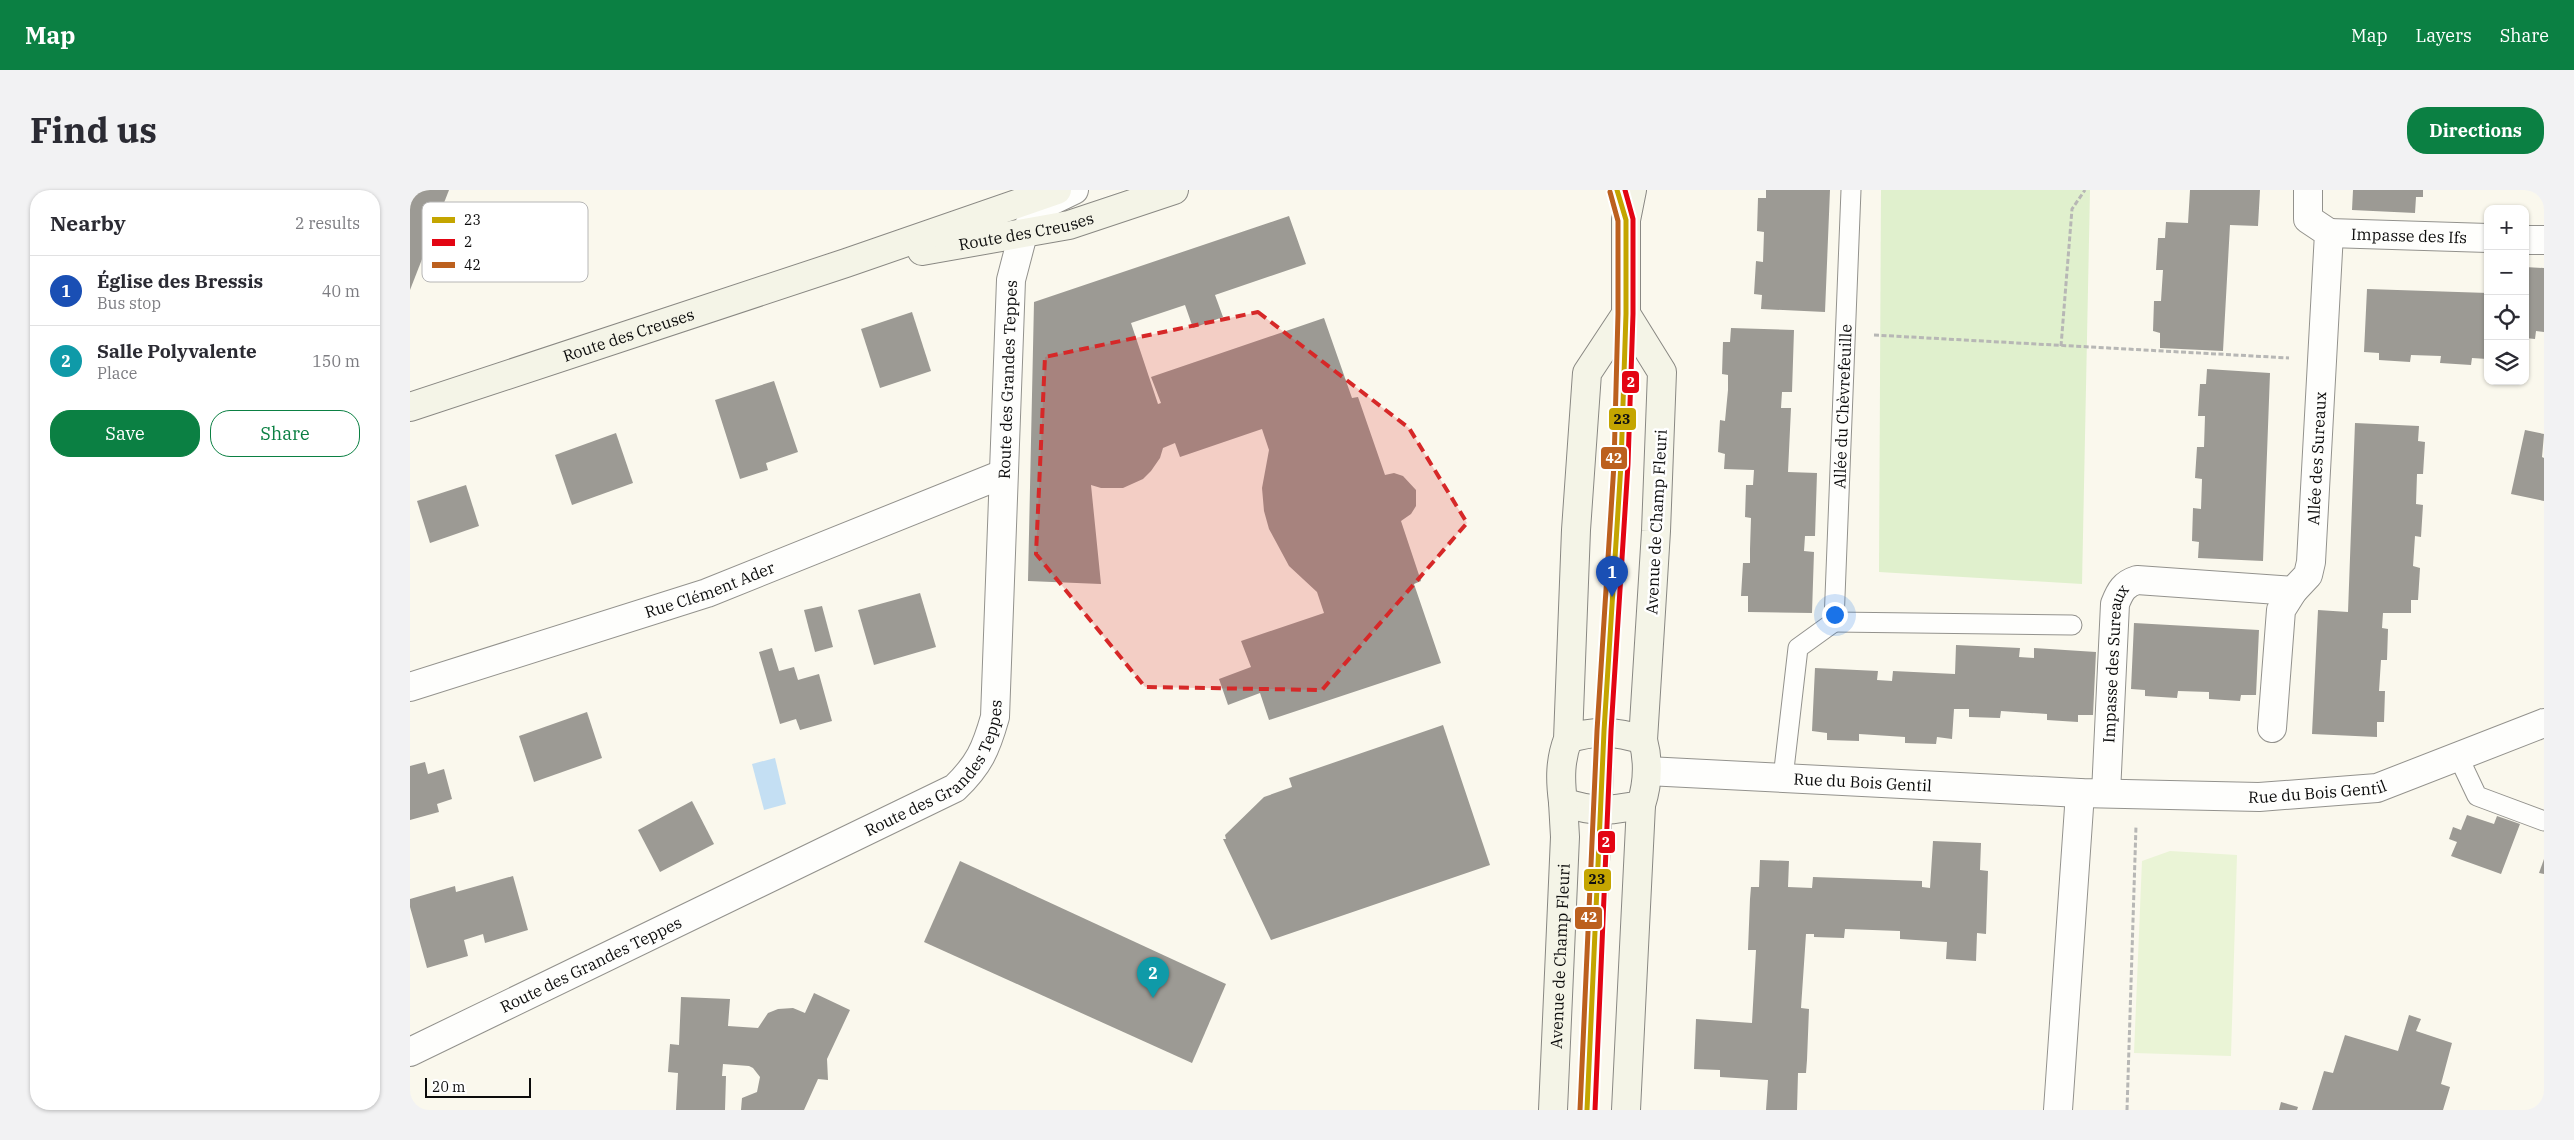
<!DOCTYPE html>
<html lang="en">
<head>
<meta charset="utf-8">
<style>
  :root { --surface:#fff; --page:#f2f2f3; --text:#2b2b33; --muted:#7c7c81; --line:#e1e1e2; --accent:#0b8043 }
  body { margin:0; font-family:"IBM Plex Serif",serif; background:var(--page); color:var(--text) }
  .controls { position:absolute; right:15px; top:15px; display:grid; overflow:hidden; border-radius:10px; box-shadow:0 1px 4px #0004 }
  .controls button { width:45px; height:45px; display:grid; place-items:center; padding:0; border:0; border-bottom:1px solid var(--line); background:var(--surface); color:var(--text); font:25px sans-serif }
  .scale { position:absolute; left:15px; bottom:12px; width:106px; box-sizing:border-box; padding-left:5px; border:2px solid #0b0b0b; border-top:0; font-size:14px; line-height:18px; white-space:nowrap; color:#0b0b0b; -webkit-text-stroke:4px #fff; paint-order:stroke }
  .you { position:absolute; left:1424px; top:424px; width:18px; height:18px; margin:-12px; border:4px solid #fff; border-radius:50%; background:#1a73e8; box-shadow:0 0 0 8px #1a73e833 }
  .badge { display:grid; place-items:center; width:32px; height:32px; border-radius:50%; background:var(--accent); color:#fff; font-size:16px; font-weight:700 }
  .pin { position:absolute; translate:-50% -41px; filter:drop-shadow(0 1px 2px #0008) }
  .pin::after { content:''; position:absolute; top:26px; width:18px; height:15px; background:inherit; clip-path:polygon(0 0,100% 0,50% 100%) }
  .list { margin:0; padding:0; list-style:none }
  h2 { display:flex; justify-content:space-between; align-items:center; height:65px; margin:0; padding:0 20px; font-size:21px }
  h2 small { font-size:16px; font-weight:400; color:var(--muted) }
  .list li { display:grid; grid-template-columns:32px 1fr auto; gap:15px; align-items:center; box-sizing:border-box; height:70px; padding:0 20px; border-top:1px solid var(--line) }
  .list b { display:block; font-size:19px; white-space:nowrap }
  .list p { margin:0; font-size:16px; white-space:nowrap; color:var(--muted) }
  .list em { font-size:16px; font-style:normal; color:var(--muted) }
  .actions { display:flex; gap:10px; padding:15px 20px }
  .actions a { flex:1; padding:11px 0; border:1px solid var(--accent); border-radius:20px; text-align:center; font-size:18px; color:var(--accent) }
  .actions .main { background:var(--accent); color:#fff }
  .icon { flex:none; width:28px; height:28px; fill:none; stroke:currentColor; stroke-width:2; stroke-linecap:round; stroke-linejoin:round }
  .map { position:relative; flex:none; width:2134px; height:920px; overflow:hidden; border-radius:20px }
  header { display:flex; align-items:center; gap:30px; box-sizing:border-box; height:70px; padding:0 25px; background:var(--accent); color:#fff }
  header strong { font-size:24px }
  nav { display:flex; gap:28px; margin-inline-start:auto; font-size:18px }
  .intro { display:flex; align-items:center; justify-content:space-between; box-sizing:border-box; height:120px; padding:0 30px }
  h1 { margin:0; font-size:35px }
  .button { padding:12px 22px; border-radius:20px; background:var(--accent); color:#fff; font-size:18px; font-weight:700 }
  main { display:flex; gap:30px; padding:0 30px }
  aside { flex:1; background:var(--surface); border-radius:20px; box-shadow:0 1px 4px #0004 }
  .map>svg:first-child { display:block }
</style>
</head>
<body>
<header>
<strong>Map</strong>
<nav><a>Map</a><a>Layers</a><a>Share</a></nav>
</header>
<div class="intro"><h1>Find us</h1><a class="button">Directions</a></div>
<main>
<aside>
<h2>Nearby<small>2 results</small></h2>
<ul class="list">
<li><span class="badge" style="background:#1a4fb4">1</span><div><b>Église des Bressis</b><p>Bus stop</p></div><em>40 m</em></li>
<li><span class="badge" style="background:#0f9aa8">2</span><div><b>Salle Polyvalente</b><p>Place</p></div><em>150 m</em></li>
</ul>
<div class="actions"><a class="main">Save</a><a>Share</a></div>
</aside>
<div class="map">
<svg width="2134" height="920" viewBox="0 0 2134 920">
  <rect width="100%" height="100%" fill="#faf8ed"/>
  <path fill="#e0f0cd" d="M1471,0H1680L1672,394L1469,382Z"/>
  <path fill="#eaf4d6" d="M1760,661L1827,665L1821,866L1724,863L1732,671Z"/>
  <path fill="#c4dff3" d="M365,568L376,614L354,620L342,574Z"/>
  <g fill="#9c9a94">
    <path d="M0,0H39L0,100Z"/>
    <path d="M1356,0H1420L1415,122L1351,119L1352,105L1344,104L1346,71L1353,72L1354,42L1347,41L1348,8H1356Z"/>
    <path d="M1780,0H1850L1848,36L1820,35L1813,161L1750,158V143L1743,141L1744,111H1751L1753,80H1746L1748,48H1755L1756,32L1778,33Z"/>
    <path d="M1943,0H2013V7H2006L2005,23L1942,20Z"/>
    <path d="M879,26L896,74L805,105L813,127L783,138L775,115L721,133L748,214L751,213L741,187L914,128L942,208L948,207L975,285L984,283L993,286L1006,300V316L1001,324L991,331L1011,391L1004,394L1031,473L859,530L850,503L818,515L809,489L841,477L831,451L914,423L907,402L879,376L859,339L854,321L852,298L859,260L852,239L770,267L765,253L753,258L750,268L741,281L733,289L713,298H691L681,295L691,394L618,391L624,112Z"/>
    <path d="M2115,77L2134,78V142L2126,141L2125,149L2115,148Z"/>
    <path d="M1957,99L2078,103L2077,169L2062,168L2061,175L2030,173L2031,166L2001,165L2000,172L1969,170V163L1954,162Z"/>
    <path d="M502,122L521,181L470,198L451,139Z"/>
    <path d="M1321,138L1384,140L1382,202H1372L1371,218H1381L1378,282L1407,283L1405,346H1395L1394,361L1404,362L1402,423L1338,422V406H1331L1333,373H1340V359L1341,328L1335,327L1336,295H1343L1344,280L1314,279L1315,264L1308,262L1310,230L1315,231L1318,200V185L1312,184L1313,152H1320Z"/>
    <path d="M1797,179L1860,183L1853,371L1788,368L1789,352L1782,351L1783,318L1791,319L1792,289L1785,288L1787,257H1794L1795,226H1788L1790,194H1796Z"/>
    <path d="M364,191L388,262L356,273L358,280L330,289L305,210Z"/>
    <path d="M1945,233L2009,236L2008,251L2015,252L2013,284H2007L2006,314L2013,315L2011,347L2005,346L2003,376L2010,378L2008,410H2001V423H1973L1972,438L1978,439L1977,470H1971L1969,501H1975L1974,532H1967V547L1902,544L1908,420L1938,422Z"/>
    <path d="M2115,240L2134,244L2132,267L2134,268V311L2101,304Z"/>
    <path d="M206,243L223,293L162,315L145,265Z"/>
    <path d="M56,295L69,336L20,353L7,311Z"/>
    <path d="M510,403L526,457L464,475L448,420Z"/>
    <path d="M412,416L423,457L405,462L394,420Z"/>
    <path d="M1724,433L1849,440L1846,505H1831L1830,511L1799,509V502L1768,501L1767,508L1735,506V500L1721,499Z"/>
    <path d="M1546,455L1610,458L1609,467L1624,468V458L1686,462L1683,525H1668V532L1637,530V524L1591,521L1590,528L1559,527V519H1544L1542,549L1527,547L1526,554L1495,553V547L1449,544V551L1417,550V543L1402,541L1405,478L1468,481L1467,490L1482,491L1483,481L1545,484Z"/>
    <path d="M362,458L369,481L384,477L388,490L409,484L422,531L390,540L386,529L370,534L349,462Z"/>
    <path d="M177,522L192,568L124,592L109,546Z"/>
    <path d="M1033,535L1080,675L861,750L813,649H816L815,645L854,607L882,597L879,588Z"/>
    <path d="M15,572L18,584L34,579L42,609L27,614L29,622L0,630V576Z"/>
    <path d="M282,611L304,654L250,682L228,640Z"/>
    <path d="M2057,625L2084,634L2087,626L2110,634L2091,684L2041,666L2047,652L2039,649L2043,637L2051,640Z"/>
    <path d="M1523,651L1571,653L1570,680L1578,681L1576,744L1567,743L1566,771L1536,769L1537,752L1490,749V741L1435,739L1434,748L1404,747V744H1396L1391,818L1399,819L1397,870L1396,883H1388L1387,920H1356L1358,890L1310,887V880L1284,879L1286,829L1342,833L1346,760H1338L1340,709L1341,697H1349L1350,670L1379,671L1378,697L1402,698L1403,687L1512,691V697L1520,698Z"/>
    <path d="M2134,669V684L2129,683Z"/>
    <path d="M550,671L816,794L782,873L514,752Z"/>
    <path d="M103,686L118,740L75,753L73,744L54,750L58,766L17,778L0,717V709L45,696L46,702Z"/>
    <path d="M404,803L440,820L417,869L418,890L408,889L394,920H331L332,908L347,902L350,887L343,878L339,876L313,874L312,886H316L315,920H266L268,883L258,882L260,854L269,855L271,807L320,809L318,836L348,838L358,823L368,819L383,818L395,823Z"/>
    <path d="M1999,825L2011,829L2006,841L2042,853L2031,894L2040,897L2033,920H1902L1914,881L1923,883L1935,845L1988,861Z"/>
    <path d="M1871,912L1888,917L1887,920H1869Z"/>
  </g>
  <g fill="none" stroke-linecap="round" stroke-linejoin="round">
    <defs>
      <g id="lane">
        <path d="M1424,432L1662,435"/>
        <path d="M2048,566L2067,606L2134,631"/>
        <path id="s1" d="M1373,588L1388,458L1424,432L1441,0"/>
        <path d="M1177,920L1192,622L1194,541L1211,274L1216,125"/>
      </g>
      <g id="street">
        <path id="s2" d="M1919,43L2078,48"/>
        <path d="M2115,50H2134"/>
        <path id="s3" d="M0,497L297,403L593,284"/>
        <path id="s4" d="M1862,538L1871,420L1883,401L1898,385L1901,372L1919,43L1898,29V0"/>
        <path id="s5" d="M1237,581L1670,603L1849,607L1967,598L2134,533"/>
        <path id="s6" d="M1696,603L1705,414C1710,401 1714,394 1727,390L1883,401"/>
        <path id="s7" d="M0,862L545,598C569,575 576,559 585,527L601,90L613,44L635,14L664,0"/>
        <path d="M1648,920L1670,603"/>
      </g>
      <g id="secondary">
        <path d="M1222,0L1216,30V124L1252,182L1246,341L1233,550"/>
        <path id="s8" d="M512,61L659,35L764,0"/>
        <path id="s9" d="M0,217L436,73L647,0"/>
        <path d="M1158,549C1184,540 1206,541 1233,550C1239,572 1238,593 1231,615C1198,621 1185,623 1153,612C1150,589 1150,570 1158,549L1166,340L1177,183L1216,124"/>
        <path id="s10" d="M1143,920L1155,647L1153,612"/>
        <path d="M1216,920L1231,615"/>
      </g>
    </defs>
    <use href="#lane" stroke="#93928d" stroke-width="21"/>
    <use href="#street" stroke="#93928d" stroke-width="30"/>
    <use href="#secondary" stroke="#898883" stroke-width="30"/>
    <g stroke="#b7b7b5" stroke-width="3" stroke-dasharray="5 2.5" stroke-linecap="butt">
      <path d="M1464,145L1879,168"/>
      <path d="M1651,156L1662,19L1675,0"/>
      <path d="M1717,920L1726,636"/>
    </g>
    <use href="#lane" stroke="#fefefc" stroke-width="19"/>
    <use href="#street" stroke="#fefefc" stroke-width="28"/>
    <use href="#secondary" stroke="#f4f4e7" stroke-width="28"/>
    <defs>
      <path id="bus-1" d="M1177,920L1194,541L1211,274L1216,124V30L1207,0"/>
      <path id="bus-2" d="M1185,920L1201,541L1218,274L1223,124V29L1215,0"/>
      <path id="bus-3" d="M1170,920L1187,541L1204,274L1208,124V31L1200,2"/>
    </defs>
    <use href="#bus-1" stroke="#fff" stroke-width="9"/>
    <use href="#bus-2" stroke="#fff" stroke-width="9"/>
    <use href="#bus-3" stroke="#fff" stroke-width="9"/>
    <use href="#bus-1" stroke="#c4a500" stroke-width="5"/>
    <use href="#bus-2" stroke="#e30513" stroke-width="5"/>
    <use href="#bus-3" stroke="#bc601e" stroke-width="5"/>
  </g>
  <path fill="#d62828" fill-opacity="0.2" stroke="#d62828" stroke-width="4" stroke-dasharray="10 6" stroke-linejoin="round" d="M848,122L999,238L1057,333L912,500L735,497L626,364L635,167Z"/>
  <g text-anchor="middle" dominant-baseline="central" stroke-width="5" stroke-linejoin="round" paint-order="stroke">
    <g font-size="16" fill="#0b0b0b" stroke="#fff">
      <text stroke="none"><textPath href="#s8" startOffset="106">Route des Creuses</textPath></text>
      <text stroke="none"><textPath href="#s2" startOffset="80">Impasse des Ifs</textPath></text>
      <text stroke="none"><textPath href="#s9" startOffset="230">Route des Creuses</textPath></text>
      <text stroke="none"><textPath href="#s7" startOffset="1026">Route des Grandes Teppes</textPath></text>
      <text stroke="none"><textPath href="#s1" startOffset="391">Allée du Chèvrefeuille</textPath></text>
      <text stroke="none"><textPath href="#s4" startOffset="280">Allée des Sureaux</textPath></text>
      <text transform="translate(1246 332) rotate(-87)">Avenue de Champ Fleuri</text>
      <text stroke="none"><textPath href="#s3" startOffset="315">Rue Clément Ader</textPath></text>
      <text stroke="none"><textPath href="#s6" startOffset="130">Impasse des Sureaux</textPath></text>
      <text stroke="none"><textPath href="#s7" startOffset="606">Route des Grandes Teppes</textPath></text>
      <text stroke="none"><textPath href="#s5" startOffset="216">Rue du Bois Gentil</textPath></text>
      <text stroke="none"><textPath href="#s5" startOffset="671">Rue du Bois Gentil</textPath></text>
      <text stroke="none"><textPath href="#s10" startOffset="154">Avenue de Champ Fleuri</textPath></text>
      <text stroke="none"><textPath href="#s7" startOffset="201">Route des Grandes Teppes</textPath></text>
    </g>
  </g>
  <rect x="12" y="12" width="166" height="80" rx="8" fill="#fff" stroke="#b6b6b6" stroke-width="1"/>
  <rect x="22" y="27" width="23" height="6" fill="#c4a500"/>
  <rect x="22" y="49" width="23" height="7" fill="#e30513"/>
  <rect x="22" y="72" width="23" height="6" fill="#bc601e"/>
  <g font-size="14" fill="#0b0b0b">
    <text x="54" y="35">23</text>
    <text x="54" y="57">2</text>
    <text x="54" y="80">42</text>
  </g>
  <g stroke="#fff" stroke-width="2">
    <rect x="1211" y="180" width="19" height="24" rx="5" fill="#e30513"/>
    <rect x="1198" y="217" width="29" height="24" rx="5" fill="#c4a500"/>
    <rect x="1190" y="256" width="28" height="24" rx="5" fill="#bc601e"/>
    <rect x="1187" y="640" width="19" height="24" rx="5" fill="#e30513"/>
    <rect x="1173" y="678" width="29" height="24" rx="5" fill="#c4a500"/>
    <rect x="1164" y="716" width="29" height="24" rx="5" fill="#bc601e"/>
  </g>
  <g font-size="14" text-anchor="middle" font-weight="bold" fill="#fff">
    <text x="1221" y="197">2</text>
    <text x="1204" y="273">42</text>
    <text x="1196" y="657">2</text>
    <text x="1179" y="732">42</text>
  </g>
  <g font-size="14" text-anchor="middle" font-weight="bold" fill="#111">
    <text x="1212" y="234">23</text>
    <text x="1187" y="694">23</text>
  </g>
</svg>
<div class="controls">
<button>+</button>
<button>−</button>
<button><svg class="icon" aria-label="locate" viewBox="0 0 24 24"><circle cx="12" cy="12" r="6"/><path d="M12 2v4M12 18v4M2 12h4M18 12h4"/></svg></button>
<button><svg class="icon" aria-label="layers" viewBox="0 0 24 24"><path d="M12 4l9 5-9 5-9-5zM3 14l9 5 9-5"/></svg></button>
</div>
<div class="scale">20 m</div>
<div class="you"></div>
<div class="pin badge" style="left:1202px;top:407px;background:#1a4fb4">1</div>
<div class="pin badge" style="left:743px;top:808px;background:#0f9aa8">2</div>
</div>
</main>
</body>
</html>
